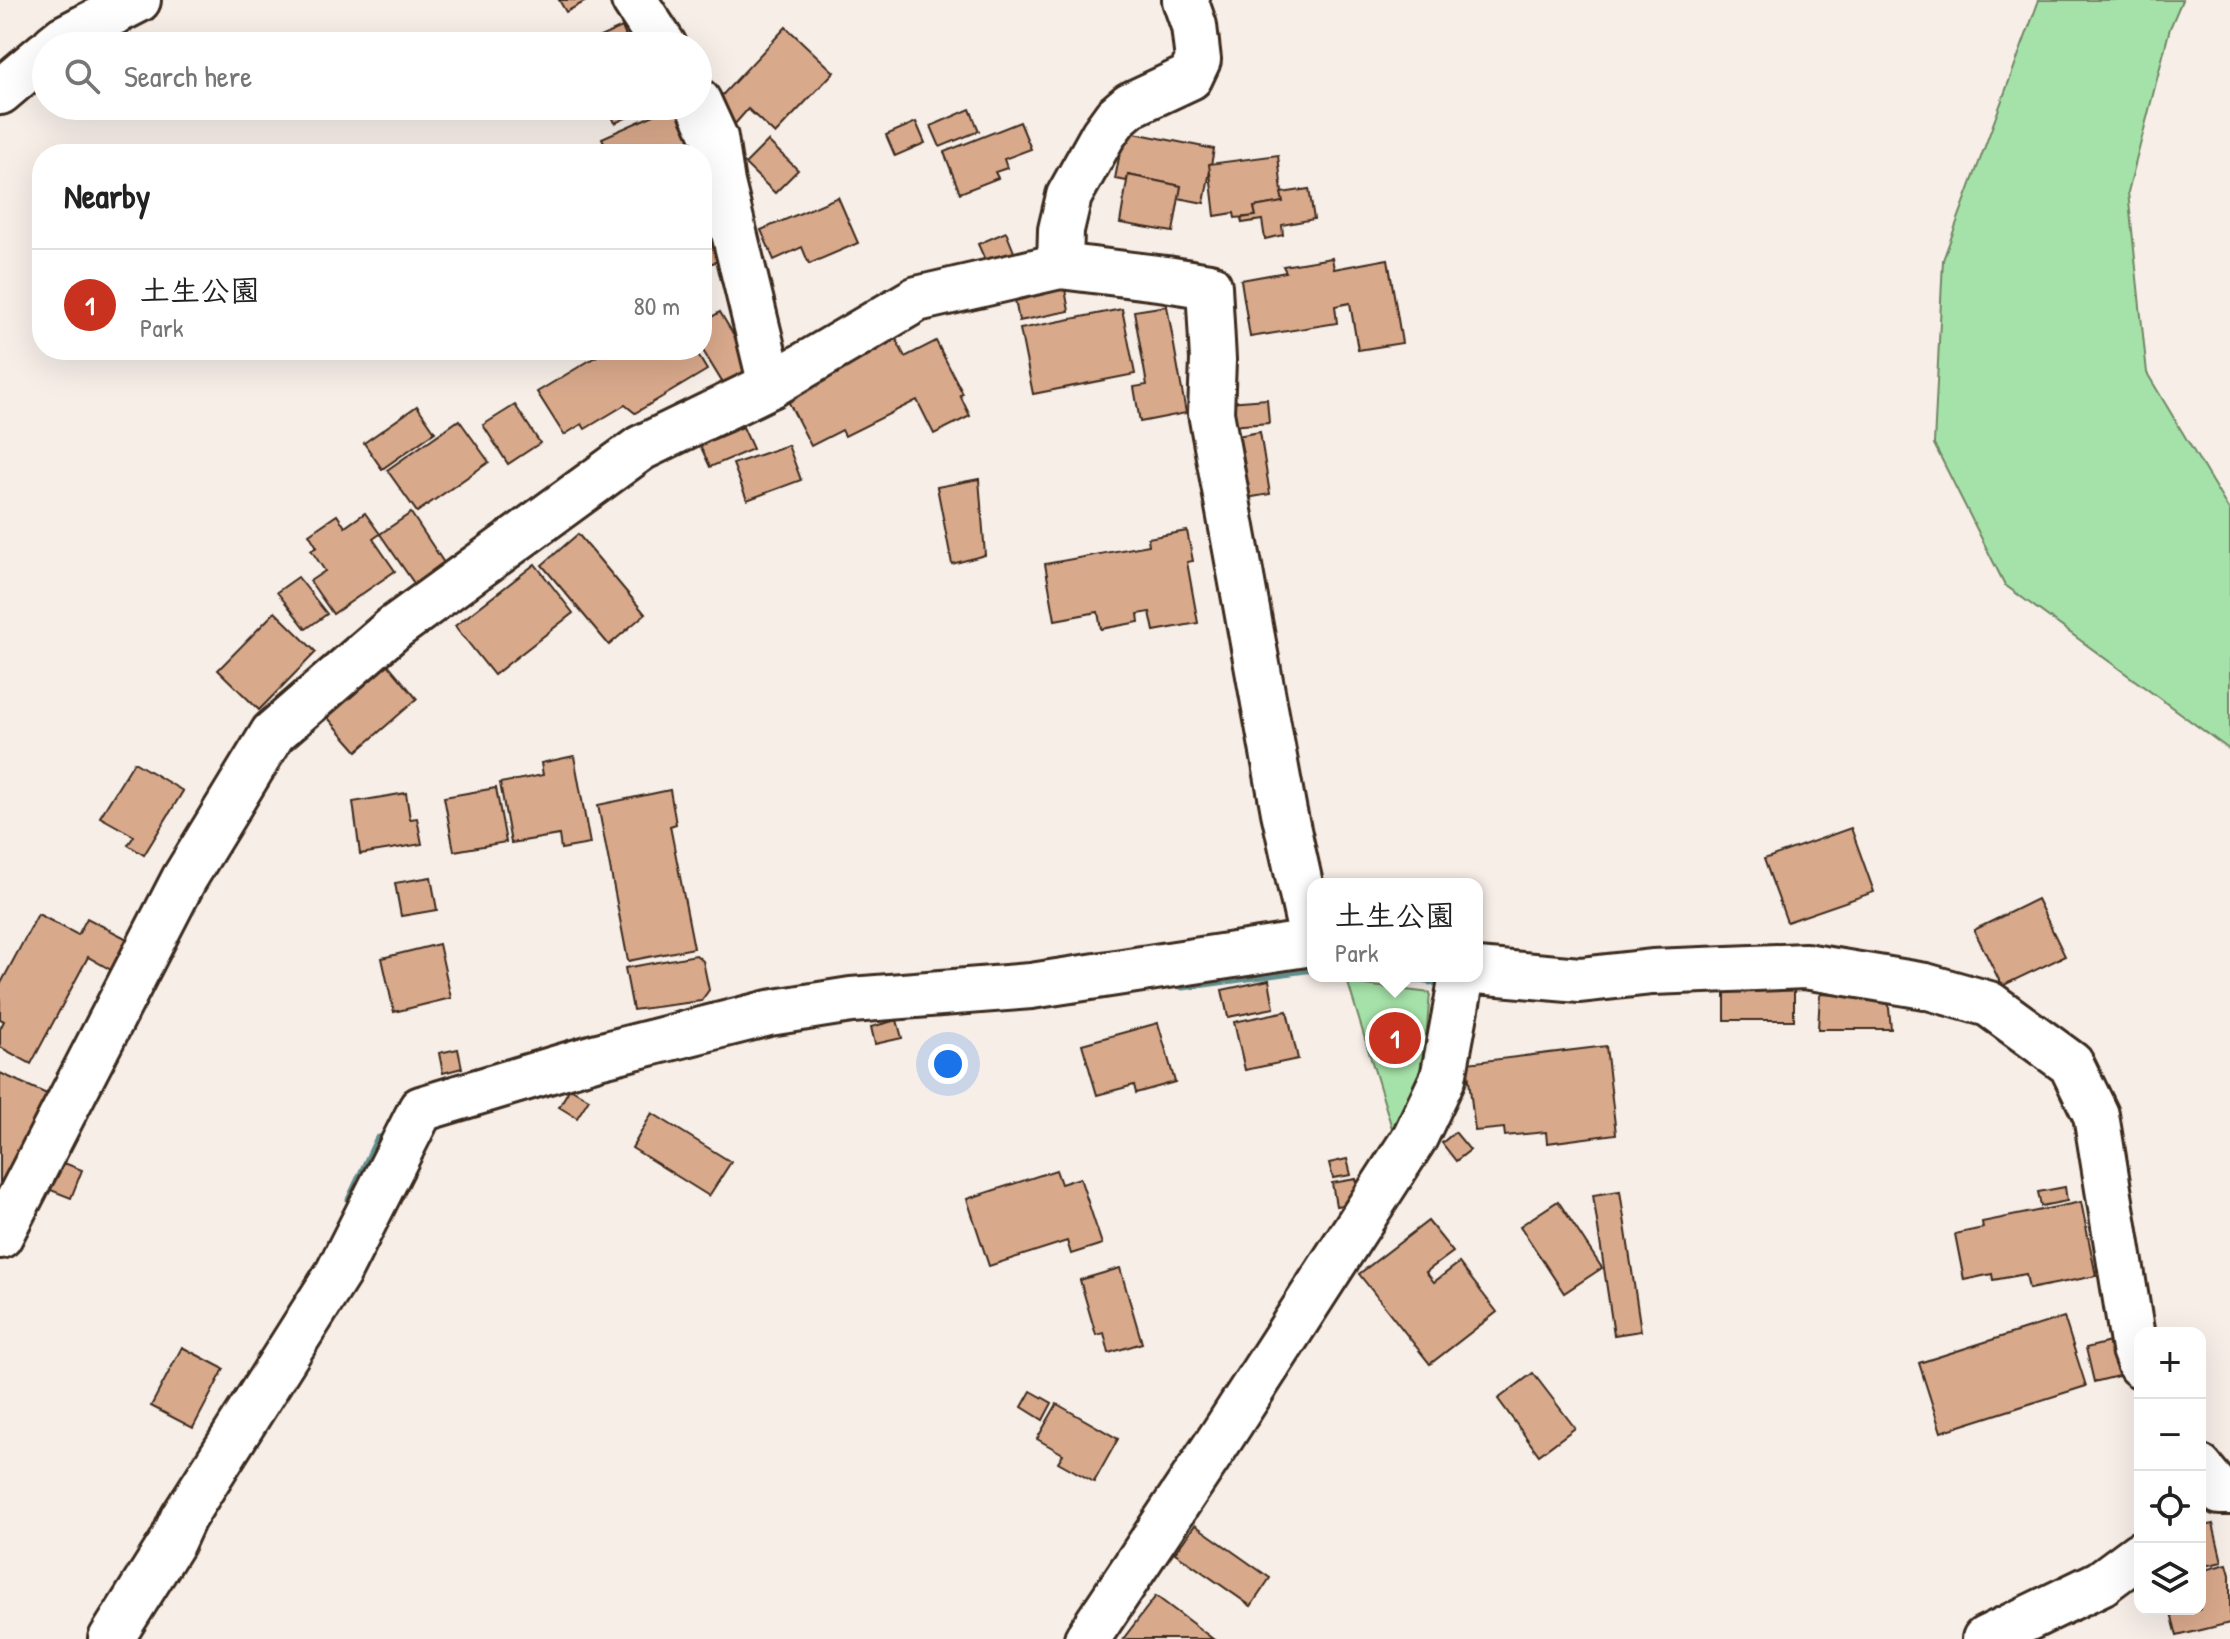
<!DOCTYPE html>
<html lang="en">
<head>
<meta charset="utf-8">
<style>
  :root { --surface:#fff; --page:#f6f6f6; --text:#222; --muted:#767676; --line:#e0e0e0; --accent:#c8321e }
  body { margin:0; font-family:"Patrick Hand","Klee One",sans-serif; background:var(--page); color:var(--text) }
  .controls { position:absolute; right:24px; bottom:24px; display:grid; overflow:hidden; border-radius:16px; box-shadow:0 8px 32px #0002 }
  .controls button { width:72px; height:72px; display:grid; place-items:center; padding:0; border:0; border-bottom:2px solid var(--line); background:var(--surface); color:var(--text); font:40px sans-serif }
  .you { position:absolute; left:948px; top:1064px; width:28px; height:28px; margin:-20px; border:6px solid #fff; border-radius:50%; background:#1a73e8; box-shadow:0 0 0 12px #1a73e833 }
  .badge { display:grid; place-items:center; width:52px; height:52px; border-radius:50%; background:var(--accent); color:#fff; font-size:26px; font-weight:700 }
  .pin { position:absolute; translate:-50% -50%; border:4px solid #fff; box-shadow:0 2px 8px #0006 }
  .popup { position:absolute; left:1307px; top:878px; width:176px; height:104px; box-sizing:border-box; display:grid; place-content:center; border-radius:16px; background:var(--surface); filter:drop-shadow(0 2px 6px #0005); font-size:26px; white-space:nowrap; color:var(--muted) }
  .popup b { font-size:30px; color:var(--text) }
  .popup::after { content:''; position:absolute; left:50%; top:100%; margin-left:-16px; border:16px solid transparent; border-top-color:var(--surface) }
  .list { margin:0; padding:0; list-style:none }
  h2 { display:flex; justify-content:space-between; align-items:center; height:104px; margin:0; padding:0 32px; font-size:34px }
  h2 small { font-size:26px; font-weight:400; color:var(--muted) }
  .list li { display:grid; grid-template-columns:52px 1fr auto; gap:24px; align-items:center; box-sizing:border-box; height:112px; padding:0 32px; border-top:2px solid var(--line) }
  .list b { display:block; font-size:30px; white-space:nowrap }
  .list p { margin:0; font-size:26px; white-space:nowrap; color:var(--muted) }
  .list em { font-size:26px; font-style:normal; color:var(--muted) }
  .icon { flex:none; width:44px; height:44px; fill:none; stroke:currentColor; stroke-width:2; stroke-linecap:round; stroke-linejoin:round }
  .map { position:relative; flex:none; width:2230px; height:1639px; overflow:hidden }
  .search { position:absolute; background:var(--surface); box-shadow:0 8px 32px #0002; left:32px; top:32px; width:680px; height:88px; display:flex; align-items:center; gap:20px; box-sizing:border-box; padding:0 28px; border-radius:44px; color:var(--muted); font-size:30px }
  .panel { position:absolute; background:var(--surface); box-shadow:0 8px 32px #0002; left:32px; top:144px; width:680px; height:216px; border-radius:32px }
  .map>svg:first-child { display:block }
</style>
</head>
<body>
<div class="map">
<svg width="2230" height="1639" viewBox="0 0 2230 1639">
  <rect width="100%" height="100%" fill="#f7eee8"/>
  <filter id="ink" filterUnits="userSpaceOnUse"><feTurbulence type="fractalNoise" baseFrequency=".0125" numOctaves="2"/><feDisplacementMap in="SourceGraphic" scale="16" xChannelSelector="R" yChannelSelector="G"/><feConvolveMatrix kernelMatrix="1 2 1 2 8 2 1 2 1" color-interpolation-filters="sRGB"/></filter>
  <g filter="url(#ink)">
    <g fill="#a5e2a9" stroke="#708664" stroke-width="2">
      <path d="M2039,0H2182L2170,28L2128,192L2147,373L2230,512V750L2005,585L1934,444L1943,260Z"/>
      <path d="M1348,983L1430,993L1422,1082L1395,1138Z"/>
    </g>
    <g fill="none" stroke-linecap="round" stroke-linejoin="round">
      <g stroke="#648e8e" stroke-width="11">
        <path d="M1410,976L1453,984"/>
        <path d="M1183,985L1313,967"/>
        <path d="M351,1200L379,1140L395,1136"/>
      </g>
    </g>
    <g fill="#d9a98c" stroke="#3b2a1e" stroke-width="2">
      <path d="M559,0H588L566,12Z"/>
      <path d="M622,27L630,46H580Z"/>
      <path d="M786,27L834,72L775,134L748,109L734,125L713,105Z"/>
      <path d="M607,106H652L615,123Z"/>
      <path d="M674,106H683L702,154H609L602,138Z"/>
      <path d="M970,109L979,131L940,147L931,126Z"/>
      <path d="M916,122L925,143L895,156L886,135Z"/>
      <path d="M1020,122L1031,149L1004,159L1007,168L995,172L998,178L960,193L944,152Z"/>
      <path d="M1124,131L1214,149L1204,203L1178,198L1181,186L1128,175L1127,181L1115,179Z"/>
      <path d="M768,141L798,170L775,193L745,164Z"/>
      <path d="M1278,155L1283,202L1254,207L1256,216L1235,218L1234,213L1215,216L1209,164Z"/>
      <path d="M1128,175L1181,186L1173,232L1120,223Z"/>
      <path d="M1309,189L1314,219L1282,225L1283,235L1265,239L1262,220L1242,223L1241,218L1256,216L1254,207L1283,202L1281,193Z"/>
      <path d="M838,197L858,243L809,264L802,247L774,260L761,230Z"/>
      <path d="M1006,232L1016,257L989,269L978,244Z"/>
      <path d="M711,237L719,261L702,266V240Z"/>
      <path d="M1332,258L1334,269L1388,259L1402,343L1358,350L1350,303L1335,306L1337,323L1250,337L1241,280L1286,272L1283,266Z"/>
      <path d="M1064,284L1069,311L1019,321L1014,294Z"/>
      <path d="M1167,306L1186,413L1140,422L1134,387L1147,385L1134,311Z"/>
      <path d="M1122,309L1135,374L1033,394L1020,329Z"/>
      <path d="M720,312L753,367L724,385L702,349V323Z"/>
      <path d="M894,335L905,357L936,341L963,394L960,395L970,416L934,434L917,400L845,436L842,430L811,446L783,391Z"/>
      <path d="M593,350H695L707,370L635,413L625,405L585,429L582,424L564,435L537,392L597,356Z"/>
      <path d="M1267,399L1269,423L1230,426L1228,402Z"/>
      <path d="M515,405L540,443L508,464L483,425Z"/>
      <path d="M417,406L435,432L382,469L364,443Z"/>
      <path d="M459,420L489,462L417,512L387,470Z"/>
      <path d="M743,427L753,449L710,467L700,445Z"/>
      <path d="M1260,432L1270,494L1235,500L1225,438Z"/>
      <path d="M788,445L801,480L747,500L733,464Z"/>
      <path d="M979,479L985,555L952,564L937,487Z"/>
      <path d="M365,513L380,534L373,539L395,571L333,614L310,581L325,571L311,550L317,547L309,534L337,515L345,527Z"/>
      <path d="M411,513L446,566L416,586L380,534Z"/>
      <path d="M1187,531L1193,561L1187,562L1198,623L1154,631L1150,612L1138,614L1139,622L1101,629L1098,612L1055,620L1045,564L1149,545L1148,538Z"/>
      <path d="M578,534L645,614L609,645L542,565Z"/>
      <path d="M535,564L573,613L494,675L455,626Z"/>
      <path d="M298,577L327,614L306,629L277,592Z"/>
      <path d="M275,612L316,652L259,710L218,670Z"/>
      <path d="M381,656L417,699L357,751L320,709Z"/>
      <path d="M574,756L590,844L561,849L559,835L511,843L500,783L543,775L541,763Z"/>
      <path d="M134,762L183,791L144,855L128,845L134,836L100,817Z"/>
      <path d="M496,788L506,842L454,851L444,797Z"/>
      <path d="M670,790L676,824L670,826L694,948L628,961L598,805Z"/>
      <path d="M406,793L410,819L417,818L422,844L360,854L353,802Z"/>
      <path d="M1851,828L1874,892L1787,922L1764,859Z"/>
      <path d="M431,877L437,910L401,916L395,883Z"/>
      <path d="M2037,899L2065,956L2002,986L1974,930Z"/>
      <path d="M38,914L78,935L87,918L135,943L118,974L88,957L31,1064L0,1047V1029L4,1021L0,1019V985Z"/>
      <path d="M439,944L451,998L394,1012L382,958Z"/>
      <path d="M696,955L703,961L709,990L701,1001L633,1010L625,968Z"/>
      <path d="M1269,980L1274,1008L1228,1017L1222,990Z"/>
      <path d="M1794,981V1020H1725V982Z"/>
      <path d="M1820,994L1888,998L1891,1029H1818Z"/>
      <path d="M1287,1011L1298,1059L1245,1070L1234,1022Z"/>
      <path d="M897,1020L902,1038L875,1044L871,1027Z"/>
      <path d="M1158,1023L1175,1082L1136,1093L1134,1085L1097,1095L1082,1044Z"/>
      <path d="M1606,1046L1616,1134L1547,1143L1546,1132L1505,1136L1504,1128L1475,1131L1467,1063Z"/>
      <path d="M458,1049L462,1068L443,1073L439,1053Z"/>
      <path d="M0,1073L47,1094L2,1199L0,1198Z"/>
      <path d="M570,1088L589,1099L577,1118L559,1107Z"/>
      <path d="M652,1113L731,1162L709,1196L632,1148Z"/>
      <path d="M1455,1132L1470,1150L1456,1161L1442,1143Z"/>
      <path d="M49,1157L82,1170L71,1198L38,1185Z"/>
      <path d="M1347,1159L1351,1175L1333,1178L1329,1163Z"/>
      <path d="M1056,1170L1061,1184L1080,1178L1102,1244L1071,1254L1067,1241L989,1266L967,1199Z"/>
      <path d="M1356,1179L1360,1202L1336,1206L1332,1183Z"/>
      <path d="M2065,1187L2067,1201L2041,1206L2038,1192Z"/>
      <path d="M1620,1191L1641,1331L1614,1335L1593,1195Z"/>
      <path d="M1558,1201L1602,1268L1564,1293L1520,1226Z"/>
      <path d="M2081,1202L2096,1276L2029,1289L2026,1274L1993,1280L1992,1274L1964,1280L1955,1234L1983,1228L1982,1222Z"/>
      <path d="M1428,1221L1453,1252L1426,1272L1434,1282L1459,1263L1497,1312L1430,1364L1359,1274Z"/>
      <path d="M1120,1268L1142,1343L1109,1353L1104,1333L1096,1335L1080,1280Z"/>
      <path d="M2064,1317L2086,1386L1941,1432L1919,1363Z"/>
      <path d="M2118,1340L2126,1374L2094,1382L2086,1348Z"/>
      <path d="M182,1347L224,1369L193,1428L151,1406Z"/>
      <path d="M1533,1373L1575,1428L1539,1455L1498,1399Z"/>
      <path d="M1031,1391L1052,1403L1043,1420L1022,1407Z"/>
      <path d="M1057,1404L1118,1439L1094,1482L1058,1462L1063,1454L1037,1439Z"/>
      <path d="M2213,1524L2222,1562L2200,1567V1527Z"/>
      <path d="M1195,1525L1270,1578L1251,1606L1175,1553Z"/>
      <path d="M2227,1564L2230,1575V1623L2177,1636L2170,1609H2200V1571Z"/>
      <path d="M1156,1596L1213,1639H1123Z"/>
    </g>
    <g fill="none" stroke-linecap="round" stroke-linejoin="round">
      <defs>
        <g id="minor">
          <path d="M634,0L664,46"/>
          <path d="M54,46L64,38L138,0"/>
          <path d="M0,92L46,53"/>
          <path d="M698,101L715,138L722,183L771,385"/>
          <path d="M1060,266L1061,230L1069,196L1103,135L1116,117L1130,105L1190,77L1198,60L1194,26L1185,0"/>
          <path d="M1477,971L1580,980L1652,972L1805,966L1925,986L1989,1004L2071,1064L2096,1115L2134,1349L2140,1365"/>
          <path d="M0,1236L184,879L273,733L394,628L641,448L771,385L917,299L1060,266L1166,279L1209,286L1213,360L1211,413L1284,812L1313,943"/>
          <path d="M2200,1468L2220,1492H2230"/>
          <path d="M111,1639L172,1542L183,1518L338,1273L421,1109L598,1056L769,1013L851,1000L1031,986L1312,943"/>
          <path d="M1087,1639L1222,1436L1415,1137L1443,1078L1462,976"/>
          <path d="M1985,1639L2101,1583L2140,1554"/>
        </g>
      </defs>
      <use href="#minor" stroke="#3b2a1e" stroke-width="50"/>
      <use href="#minor" stroke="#fff" stroke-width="44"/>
    </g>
  </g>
</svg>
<div class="controls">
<button>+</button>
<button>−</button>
<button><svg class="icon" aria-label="locate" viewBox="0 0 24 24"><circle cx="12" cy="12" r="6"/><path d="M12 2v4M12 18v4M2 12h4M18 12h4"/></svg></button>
<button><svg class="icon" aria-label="layers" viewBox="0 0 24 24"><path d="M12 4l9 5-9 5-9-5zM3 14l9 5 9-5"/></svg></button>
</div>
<div class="you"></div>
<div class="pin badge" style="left:1395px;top:1038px">1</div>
<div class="popup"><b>土生公園</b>Park</div>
<div class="search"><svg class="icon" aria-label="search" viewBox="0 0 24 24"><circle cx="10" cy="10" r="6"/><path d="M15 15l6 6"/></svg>Search here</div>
<section class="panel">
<h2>Nearby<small></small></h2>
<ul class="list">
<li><span class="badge">1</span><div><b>土生公園</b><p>Park</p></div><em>80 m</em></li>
</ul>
</section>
</div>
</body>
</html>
